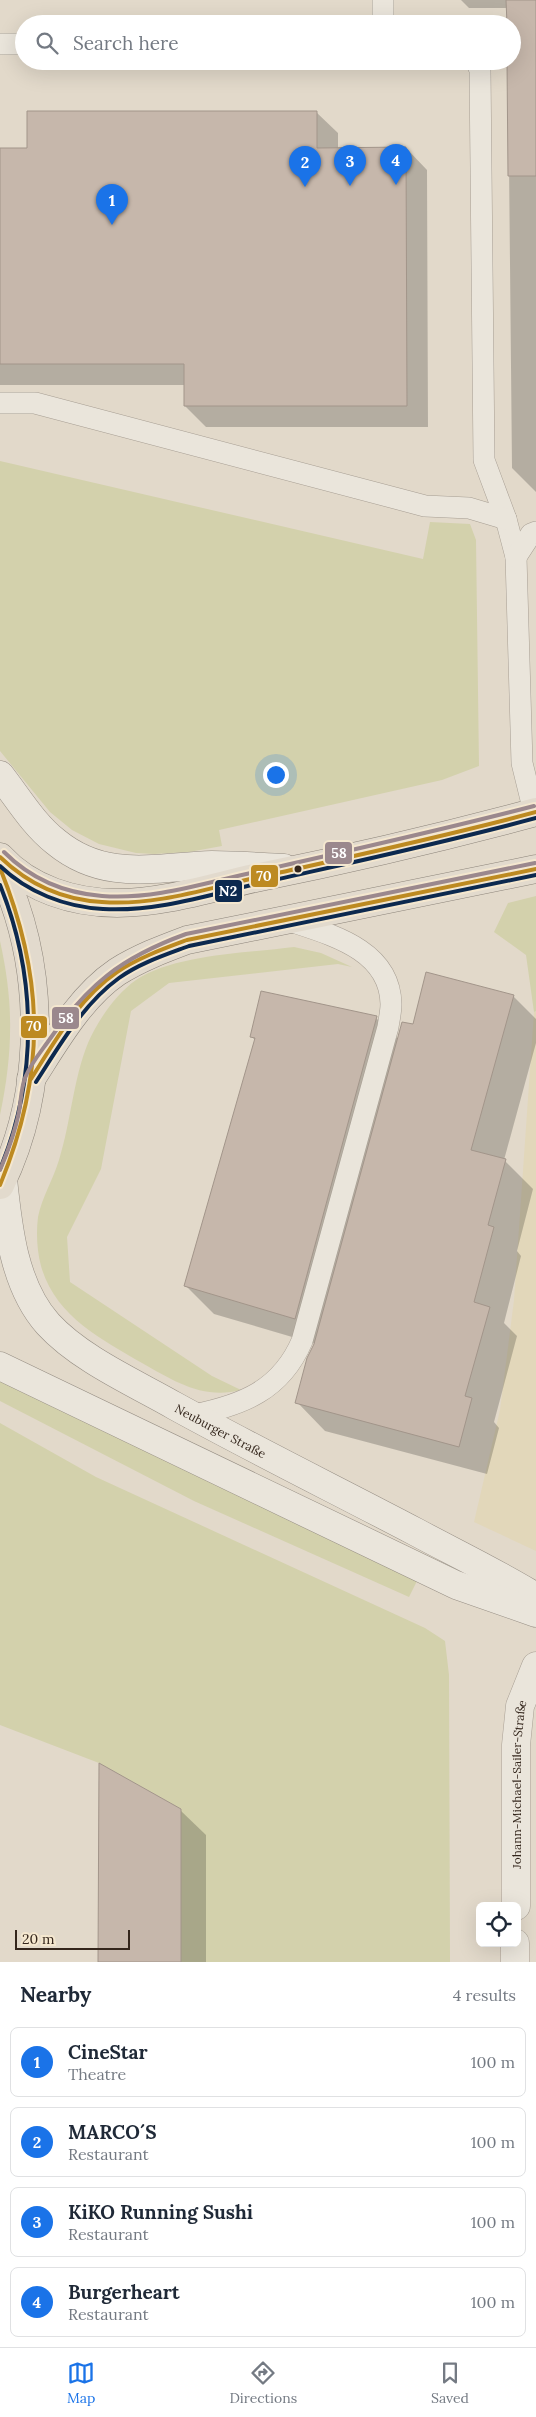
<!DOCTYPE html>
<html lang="en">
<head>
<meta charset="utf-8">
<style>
  :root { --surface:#fff; --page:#f6f6f7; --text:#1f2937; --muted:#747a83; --line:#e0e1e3; --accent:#1a73e8 }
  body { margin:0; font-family:Lora,serif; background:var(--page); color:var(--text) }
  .controls { position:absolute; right:15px; bottom:15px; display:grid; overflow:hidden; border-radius:8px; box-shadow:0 5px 20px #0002 }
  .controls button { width:45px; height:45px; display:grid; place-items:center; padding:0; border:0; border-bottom:1px solid var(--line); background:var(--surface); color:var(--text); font:25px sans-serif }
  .scale { position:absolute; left:15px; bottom:12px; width:115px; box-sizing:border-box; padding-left:5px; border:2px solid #34261c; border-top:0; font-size:14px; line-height:18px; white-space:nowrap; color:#34261c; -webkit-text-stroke:4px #f4e7cf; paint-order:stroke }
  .you { position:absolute; left:275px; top:774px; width:18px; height:18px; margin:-12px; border:4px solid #fff; border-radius:50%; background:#1a73e8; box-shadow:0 0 0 8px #1a73e833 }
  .badge { display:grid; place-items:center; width:32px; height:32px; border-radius:50%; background:var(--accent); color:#fff; font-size:16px; font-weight:700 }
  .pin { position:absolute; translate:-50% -41px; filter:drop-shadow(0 1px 2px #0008) }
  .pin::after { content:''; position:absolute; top:26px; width:18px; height:15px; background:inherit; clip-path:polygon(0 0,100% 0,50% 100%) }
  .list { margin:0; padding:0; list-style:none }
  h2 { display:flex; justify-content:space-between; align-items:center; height:65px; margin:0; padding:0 20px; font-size:21px }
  h2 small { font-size:16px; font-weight:400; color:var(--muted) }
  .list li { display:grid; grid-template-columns:32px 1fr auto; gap:15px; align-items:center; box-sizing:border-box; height:70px; margin:0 10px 10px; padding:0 10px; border:1px solid var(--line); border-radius:8px }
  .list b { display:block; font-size:19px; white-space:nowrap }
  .list p { margin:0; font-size:16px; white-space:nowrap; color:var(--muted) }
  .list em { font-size:16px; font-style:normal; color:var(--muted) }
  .icon { flex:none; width:28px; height:28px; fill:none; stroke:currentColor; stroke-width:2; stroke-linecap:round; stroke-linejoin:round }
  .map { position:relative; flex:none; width:536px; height:1962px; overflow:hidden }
  .search { position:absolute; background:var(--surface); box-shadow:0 5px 20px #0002; left:15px; right:15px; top:15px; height:55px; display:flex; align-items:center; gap:12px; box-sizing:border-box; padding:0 18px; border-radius:28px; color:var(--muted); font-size:19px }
  .sheet { height:385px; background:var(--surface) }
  nav { display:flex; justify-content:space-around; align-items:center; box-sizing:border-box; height:70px; border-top:1px solid var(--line); background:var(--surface); font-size:14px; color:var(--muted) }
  nav a { display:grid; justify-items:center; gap:2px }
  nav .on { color:var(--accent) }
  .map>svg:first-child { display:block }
</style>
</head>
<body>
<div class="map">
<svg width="536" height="1962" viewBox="0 0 536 1962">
  <rect width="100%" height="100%" fill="#e2d9ca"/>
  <path fill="#e2d7ba" d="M536,1011V1551L474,1522L500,1410L514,1300L534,1012Z"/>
  <g fill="#d3d1ac">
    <path d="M0,461L423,559L430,522L470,524L476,540L479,766L442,780L219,830L222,846L189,852L154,854L136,853L99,844L72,830L50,812L0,751Z"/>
    <path d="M536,896V1011L534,1012L526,955L494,932L508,903Z"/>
    <path d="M0,941C14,1004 13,1052 0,1115Z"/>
    <path d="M294,947L321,953L352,967L338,964L169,983L131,1011L101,1169L67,1237L70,1282L212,1376L241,1390C203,1400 174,1381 142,1363C101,1339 55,1316 41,1266C37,1251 36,1233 38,1217C42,1197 53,1180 59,1160C71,1122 73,1080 88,1043C98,1020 116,994 136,980C175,954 248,953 294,947Z"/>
    <path d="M0,1377L418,1579L409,1597L194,1501L0,1401Z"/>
    <path d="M0,1423L96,1477L425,1628L445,1641L449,1675L450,1962H181V1809L99,1763L0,1725Z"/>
  </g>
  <g fill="#0003">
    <path d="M461,0H536V492L512,468L508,61H512V24L508,8H469Z"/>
    <path d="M316,112L338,133V149L406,148L427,170L428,427H206L185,406V385H0V149H28Z"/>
    <path d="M513,996L536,1019V1043L504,1160L533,1189L517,1251L521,1256L504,1323L517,1336L494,1422L499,1428L487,1474L325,1431L297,1402L316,1344L214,1314L186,1286L256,1041L252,1037L376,1018L398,1039L414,1026Z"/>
    <path d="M180,1810L206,1835V1962H99Z"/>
  </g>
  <g fill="#c6b7ab" stroke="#a2958a">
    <path d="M506,0H536V176H508L507,61H512V24H507Z"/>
    <path d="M27,111H317V148L406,147L407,406H184V364H0V148H27Z"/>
    <path d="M426,972L514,995L471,1150L506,1159L488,1225L494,1227L474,1302L490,1307L465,1396L472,1398L459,1447L295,1403L307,1358L314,1344L402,1022L413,1024Z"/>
    <path d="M261,991L377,1016L295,1319L184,1286L255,1038L250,1037Z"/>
    <path d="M99,1763L181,1809V1962H98Z"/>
  </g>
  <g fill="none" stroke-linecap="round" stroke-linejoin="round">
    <defs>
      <g id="service">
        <path d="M383,0V24"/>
        <path d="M0,44H24"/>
        <path d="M476,61L480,70L484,460L506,519L516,557L522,763L534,812"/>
        <path d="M0,403H35L425,506L469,508L506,519"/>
        <path d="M516,557L531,534L536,532"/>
        <path d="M193,1415C243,1405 281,1390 302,1341L388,1027C389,1020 391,1012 391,1004C390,950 332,935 290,921"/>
      </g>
      <g id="minor">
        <path id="s1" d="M516,1906V1745L520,1706L536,1666"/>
        <path d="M515,1962V1943"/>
      </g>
      <g id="secondary">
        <path d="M0,775C18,798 33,824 56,842C105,882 154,867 212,865C236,865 260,867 284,868"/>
        <path id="s2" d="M3,1179C8,1228 14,1286 48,1324C80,1359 135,1383 175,1406C255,1450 336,1490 416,1532C457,1554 497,1573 536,1597"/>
        <path d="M0,1366L456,1585L536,1613"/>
      </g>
      <g id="primary">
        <path d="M0,857C29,889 74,903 117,903C163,903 210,888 255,878C349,859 443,837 536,812"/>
        <path d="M0,868C46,964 47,1089 0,1185"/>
        <path d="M31,1079C55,1042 80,997 117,972C139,958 163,949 187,940L536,869"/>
      </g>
    </defs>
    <use href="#service" stroke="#a79e93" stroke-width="22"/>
    <use href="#minor" stroke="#a79e93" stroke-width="29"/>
    <use href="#secondary" stroke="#968e84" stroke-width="29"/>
    <use href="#primary" stroke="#8c847a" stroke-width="29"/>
    <use href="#service" stroke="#eae5db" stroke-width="21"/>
    <use href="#minor" stroke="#eae5db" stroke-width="28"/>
    <use href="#secondary" stroke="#eae5db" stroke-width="28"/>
    <use href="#primary" stroke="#e2dacd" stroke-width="28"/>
    <defs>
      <g id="bus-1">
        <path d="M0,857C28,884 63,900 102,902C154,906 205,889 255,878C349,857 443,837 536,812"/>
        <path d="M0,868C45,979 46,1074 0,1185"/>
        <path d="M31,1079C55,1041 79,998 117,972C138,958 163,949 187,940L536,869"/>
      </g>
      <g id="bus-2">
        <path d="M0,866C27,892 65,907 103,909C155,912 205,896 256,884C349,863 443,843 536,818"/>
        <path d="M0,885C37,976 38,1078 0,1169"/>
        <path d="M36,1082C60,1045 83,1004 119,978C140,963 165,955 189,946L536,875"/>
      </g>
      <g id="bus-3">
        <path d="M4,852C31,879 64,893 102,896C154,900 204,883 255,872C348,851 442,830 534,806"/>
        <path d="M0,1170C8,1151 15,1132 19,1112C21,1100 21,1089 25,1078C30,1065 39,1054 47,1043C87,985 120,958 186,934L535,863"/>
      </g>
    </defs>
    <use href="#bus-1" stroke="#f4e7cf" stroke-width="8"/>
    <use href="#bus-2" stroke="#f4e7cf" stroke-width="8"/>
    <use href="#bus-3" stroke="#f4e7cf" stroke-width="8"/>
    <use href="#bus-1" stroke="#bd8a21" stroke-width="4"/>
    <use href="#bus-2" stroke="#0c294f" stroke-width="4"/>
    <use href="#bus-3" stroke="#9b888d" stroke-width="4"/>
  </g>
  <circle fill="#34261c" stroke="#f4e7cf" stroke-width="2" cx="298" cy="869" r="4.5"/>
  <g text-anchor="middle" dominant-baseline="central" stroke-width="5" stroke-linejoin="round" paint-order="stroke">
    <g font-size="12" fill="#34261c" stroke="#f4e7cf">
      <text stroke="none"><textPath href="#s2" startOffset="358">Neuburger Straße</textPath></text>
      <text stroke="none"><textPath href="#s1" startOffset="122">Johann-Michael-Sailer-Straße</textPath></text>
    </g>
  </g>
  <g stroke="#f4e7cf" stroke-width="2">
    <rect x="324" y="841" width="29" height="24" rx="5" fill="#9b888d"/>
    <rect x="250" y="864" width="29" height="24" rx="5" fill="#bd8a21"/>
    <rect x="214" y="879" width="29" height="24" rx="5" fill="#0c294f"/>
    <rect x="51" y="1006" width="29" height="24" rx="5" fill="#9b888d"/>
    <rect x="20" y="1015" width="28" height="24" rx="5" fill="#bd8a21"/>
  </g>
  <g font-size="14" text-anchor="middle" font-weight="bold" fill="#fff">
    <text x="339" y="858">58</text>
    <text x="264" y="881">70</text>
    <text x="228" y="896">N2</text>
    <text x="66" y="1023">58</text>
    <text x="34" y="1031">70</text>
  </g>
</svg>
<div class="controls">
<button><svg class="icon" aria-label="locate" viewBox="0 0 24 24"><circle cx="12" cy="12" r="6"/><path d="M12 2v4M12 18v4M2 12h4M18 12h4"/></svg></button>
</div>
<div class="scale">20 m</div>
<div class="you"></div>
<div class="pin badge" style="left:112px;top:225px">1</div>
<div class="pin badge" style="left:305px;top:187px">2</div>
<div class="pin badge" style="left:350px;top:186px">3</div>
<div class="pin badge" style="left:396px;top:185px">4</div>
<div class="search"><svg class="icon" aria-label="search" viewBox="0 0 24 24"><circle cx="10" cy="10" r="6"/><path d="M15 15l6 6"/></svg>Search here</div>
</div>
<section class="sheet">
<h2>Nearby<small>4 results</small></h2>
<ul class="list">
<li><span class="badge">1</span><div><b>CineStar</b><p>Theatre</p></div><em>100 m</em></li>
<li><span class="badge">2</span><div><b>MARCO´S</b><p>Restaurant</p></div><em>100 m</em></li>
<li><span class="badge">3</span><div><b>KiKO Running Sushi</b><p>Restaurant</p></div><em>100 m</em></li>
<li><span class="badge">4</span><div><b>Burgerheart</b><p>Restaurant</p></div><em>100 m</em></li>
</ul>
</section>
<nav>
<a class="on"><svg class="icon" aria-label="map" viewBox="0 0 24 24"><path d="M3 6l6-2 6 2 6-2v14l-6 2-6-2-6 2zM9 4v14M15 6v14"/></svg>Map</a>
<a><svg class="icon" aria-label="directions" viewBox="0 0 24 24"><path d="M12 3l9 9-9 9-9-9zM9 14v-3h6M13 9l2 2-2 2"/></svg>Directions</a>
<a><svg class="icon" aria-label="saved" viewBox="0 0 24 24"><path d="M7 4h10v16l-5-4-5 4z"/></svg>Saved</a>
</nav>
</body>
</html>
